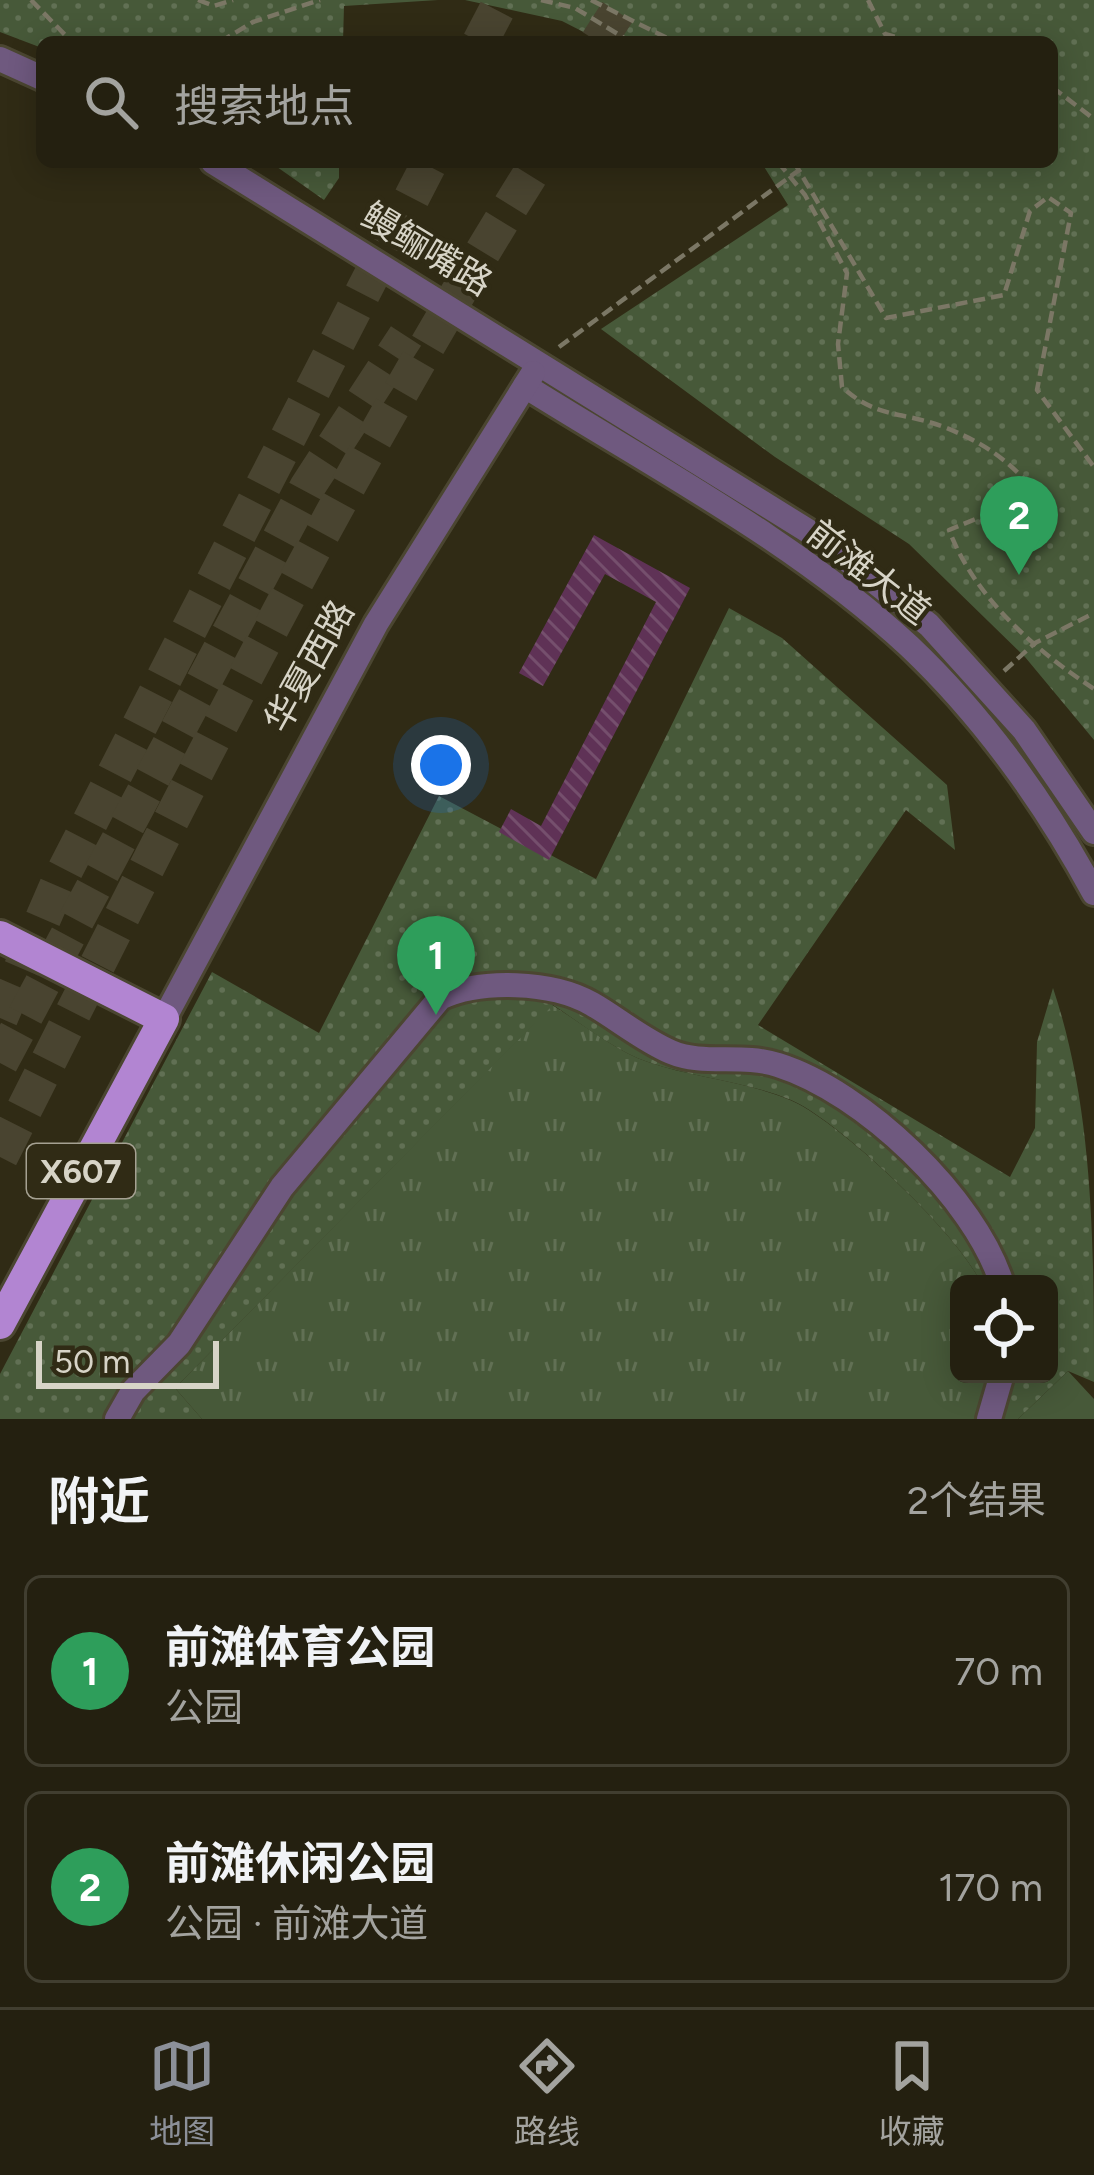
<!DOCTYPE html>
<html lang="zh">
<head>
<meta charset="utf-8">
<style>
  :root { --surface:#242010; --page:#2c2819; --text:#f1f3f6; --muted:#a3a39f; --line:#413e30; --accent:#8c9099 }
  body { margin:0; font-family:Figtree,"Noto Sans SC",sans-serif; background:var(--page); color:var(--text) }
  .controls { position:absolute; right:36px; bottom:36px; display:grid; overflow:hidden; border-radius:18px; box-shadow:0 6px 30px #0003 }
  .controls button { width:108px; height:108px; display:grid; place-items:center; padding:0; border:0; border-bottom:3px solid var(--line); background:var(--surface); color:var(--text); font:60px sans-serif }
  .scale { position:absolute; left:36px; bottom:30px; width:183px; box-sizing:border-box; padding-left:12px; border:6px solid #d7d4c7; border-top:0; font-size:33px; line-height:42px; white-space:nowrap; color:#d7d4c7; -webkit-text-stroke:9px #302b15; paint-order:stroke }
  .you { position:absolute; left:441px; top:765px; width:42px; height:42px; margin:-30px; border:9px solid #fff; border-radius:50%; background:#1a73e8; box-shadow:0 0 0 18px #1a73e833 }
  .badge { display:grid; place-items:center; width:78px; height:78px; border-radius:50%; background:var(--accent); color:#fff; font-size:39px; font-weight:700 }
  .pin { position:absolute; translate:-50% -99px; filter:drop-shadow(0 3px 6px #0008) }
  .pin::after { content:''; position:absolute; top:63px; width:42px; height:36px; background:inherit; clip-path:polygon(0 0,100% 0,50% 100%) }
  .list { margin:0; padding:0; list-style:none }
  h2 { display:flex; justify-content:space-between; align-items:center; height:156px; margin:0; padding:0 48px; font-size:51px }
  h2 small { font-size:39px; font-weight:400; color:var(--muted) }
  .list li { display:grid; grid-template-columns:78px 1fr auto; gap:36px; align-items:center; box-sizing:border-box; height:192px; margin:0 24px 24px; padding:0 24px; border:3px solid var(--line); border-radius:18px }
  .list b { display:block; font-size:45px; white-space:nowrap }
  .list p { margin:0; font-size:39px; white-space:nowrap; color:var(--muted) }
  .list em { font-size:39px; font-style:normal; color:var(--muted) }
  .icon { flex:none; width:66px; height:66px; fill:none; stroke:currentColor; stroke-width:2; stroke-linecap:round; stroke-linejoin:round }
  .map { position:relative; flex:none; width:1094px; height:1419px; overflow:hidden }
  .search { position:absolute; background:var(--surface); box-shadow:0 6px 30px #0003; left:36px; right:36px; top:36px; height:132px; display:flex; align-items:center; gap:30px; box-sizing:border-box; padding:0 42px; border-radius:18px; color:var(--muted); font-size:45px }
  .sheet { height:588px; background:var(--surface) }
  nav { display:flex; justify-content:space-around; align-items:center; box-sizing:border-box; height:168px; border-top:3px solid var(--line); background:var(--surface); font-size:33px; color:var(--muted) }
  nav a { display:grid; justify-items:center; gap:6px }
  nav .on { color:var(--accent) }
  .map>svg:first-child { display:block }
</style>
</head>
<body>
<div class="map">
<svg width="1094" height="1419" viewBox="0 0 1094 1419">
  <defs>
    <pattern id="grass-tufts" width="24" height="20" patternUnits="userSpaceOnUse" patternTransform="scale(3)"><rect width="24" height="20" fill="#475939"/><path d="M3 7l-1-3M5 7V3M7 7l1-3M15 17l-1-3M17 17v-4M19 17l1-3" fill="none" stroke="#617054"/></pattern>
    <pattern id="park-dots" width="8" height="8" patternUnits="userSpaceOnUse" patternTransform="scale(3)"><rect width="8" height="8" fill="#475939"/><path d="M2 2h.1M6 6h.1" fill="none" stroke="#617054" stroke-width="1.8" stroke-linecap="round"/></pattern>
    <pattern id="building-back-hatch" width="6" height="6" patternUnits="userSpaceOnUse" patternTransform="scale(3)"><rect width="6" height="6" fill="#5f3256"/><path d="M-1 5l2 2M0 0l6 6M5-1l2 2" fill="none" stroke="#754f6d"/></pattern>
  </defs>
  <rect width="100%" height="100%" fill="#302b15"/>
  <path fill="url(#grass-tufts)" d="M552,1005C582,1023 615,1051 648,1062C694,1078 745,1081 790,1100C837,1119 963,1238 981,1284H959V1374H992L991,1400L976,1419H202L175,1388Z"/>
  <g fill="url(#park-dots)">
    <path d="M0,0H438L344,6L343,42H42V48L0,32Z"/>
    <path d="M465,0H1094V740L1025,657L909,544L775,457L601,329L788,205L761,162H1052V42H603L562,21Z"/>
    <path d="M270,162H339V178L324,200Z"/>
    <path d="M729,608L782,638L947,785L955,850L906,810L758,1025L1010,1177L1035,1128L1037,1042L1053,988C1094,1110 1094,1249 1094,1382L1068,1371L1018,1419H1004L991,1400L992,1374H1049V1284H981C963,1238 837,1119 791,1100C745,1081 694,1078 648,1062C615,1051 582,1024 553,1005L175,1388L202,1419H0V1374L212,972L319,1033L439,796L596,879Z"/>
  </g>
  <path fill="#475939" d="M1068,1371L1094,1399V1419H1018Z"/>
  <path fill="url(#building-back-hatch)" d="M594,535L690,588L549,860L499,832L511,809L541,826L656,602L605,574L543,686L519,673Z"/>
  <g fill="none" stroke-linecap="round" stroke-linejoin="round">
    <g stroke="#494430" stroke-width="36" stroke-dasharray="36 18" stroke-linecap="butt">
      <path d="M480,42L502,0"/>
      <path d="M598,42L625,0"/>
      <path d="M0,1018L58,884L430,162"/>
      <path d="M0,1063L308,486L406,336"/>
      <path d="M0,1157C171,820 337,482 538,162"/>
    </g>
    <defs>
      <g id="minor">
        <path d="M0,59L42,78"/>
        <path d="M213,162L821,539L929,625L1024,730L1094,832"/>
        <path d="M525,386C654,467 797,542 909,646C983,716 1046,804 1094,893"/>
        <path d="M164,1019L376,624L533,373"/>
        <path d="M117,1419L133,1391L179,1344L282,1187L440,998C480,979 552,981 592,1004C618,1019 643,1040 671,1052C704,1066 741,1053 778,1065C864,1092 975,1198 1002,1284"/>
        <path d="M989,1419L1002,1374"/>
      </g>
      <path id="major" d="M0,936L164,1019L0,1324"/>
    </defs>
    <use href="#minor" stroke="#4b4631" stroke-width="30"/>
    <use href="#major" stroke="#4b4631" stroke-width="36"/>
    <g stroke="#7b7765" stroke-width="4.5" stroke-dasharray="12 6" stroke-linecap="butt">
      <path d="M31,0L72,42"/>
      <path d="M198,0L214,6L233,0"/>
      <path d="M541,0L575,8L631,42"/>
      <path d="M591,0L675,42"/>
      <path d="M868,0L885,34L913,42"/>
      <path d="M220,42L253,22L320,0"/>
      <path d="M1052,87L1094,119"/>
      <path d="M778,162L805,195L847,273L838,344L842,387C877,419 902,411 944,427C992,446 1014,465 1046,504L1039,541L1014,538L978,518L949,530C975,598 1034,649 1094,689"/>
      <path d="M794,162L886,318L1004,295L1030,211L1048,197L1071,213L1037,390L1094,467"/>
      <path d="M559,347L810,162"/>
      <path d="M1004,671L1035,643L1094,613"/>
    </g>
    <use href="#minor" stroke="#6f597f" stroke-width="24"/>
    <use href="#major" stroke="#b285d2" stroke-width="30"/>
  </g>
  <g text-anchor="middle" dominant-baseline="central" stroke-width="9" stroke-linejoin="round" paint-order="stroke">
    <rect fill="#302b15" stroke="#a5a192" stroke-width="3" x="27" y="1144" width="108" height="54" rx="9"/>
    <g font-size="33" font-weight="bold" fill="#d7d4c7">
      <text x="81" y="1171">X607</text>
    </g>
    <g font-size="36" fill="#d7d4c7" stroke="#302b15">
      <text transform="translate(427 249) rotate(31)">鳗鲡嘴路</text>
      <text transform="translate(869 572) rotate(38)">前滩大道</text>
      <text transform="translate(309 666) rotate(-61)">华夏西路</text>
    </g>
  </g>
</svg>
<div class="controls">
<button><svg class="icon" aria-label="locate" viewBox="0 0 24 24"><circle cx="12" cy="12" r="6"/><path d="M12 2v4M12 18v4M2 12h4M18 12h4"/></svg></button>
</div>
<div class="scale">50 m</div>
<div class="you"></div>
<div class="pin badge" style="left:436px;top:1015px;background:#2e9e5b">1</div>
<div class="pin badge" style="left:1019px;top:575px;background:#2e9e5b">2</div>
<div class="search"><svg class="icon" aria-label="search" viewBox="0 0 24 24"><circle cx="10" cy="10" r="6"/><path d="M15 15l6 6"/></svg>搜索地点</div>
</div>
<section class="sheet">
<h2>附近<small>2个结果</small></h2>
<ul class="list">
<li><span class="badge" style="background:#2e9e5b">1</span><div><b>前滩体育公园</b><p>公园</p></div><em>70 m</em></li>
<li><span class="badge" style="background:#2e9e5b">2</span><div><b>前滩休闲公园</b><p>公园 · 前滩大道</p></div><em>170 m</em></li>
</ul>
</section>
<nav>
<a class="on"><svg class="icon" aria-label="map" viewBox="0 0 24 24"><path d="M3 6l6-2 6 2 6-2v14l-6 2-6-2-6 2zM9 4v14M15 6v14"/></svg>地图</a>
<a><svg class="icon" aria-label="directions" viewBox="0 0 24 24"><path d="M12 3l9 9-9 9-9-9zM9 14v-3h6M13 9l2 2-2 2"/></svg>路线</a>
<a><svg class="icon" aria-label="saved" viewBox="0 0 24 24"><path d="M7 4h10v16l-5-4-5 4z"/></svg>收藏</a>
</nav>
</body>
</html>
